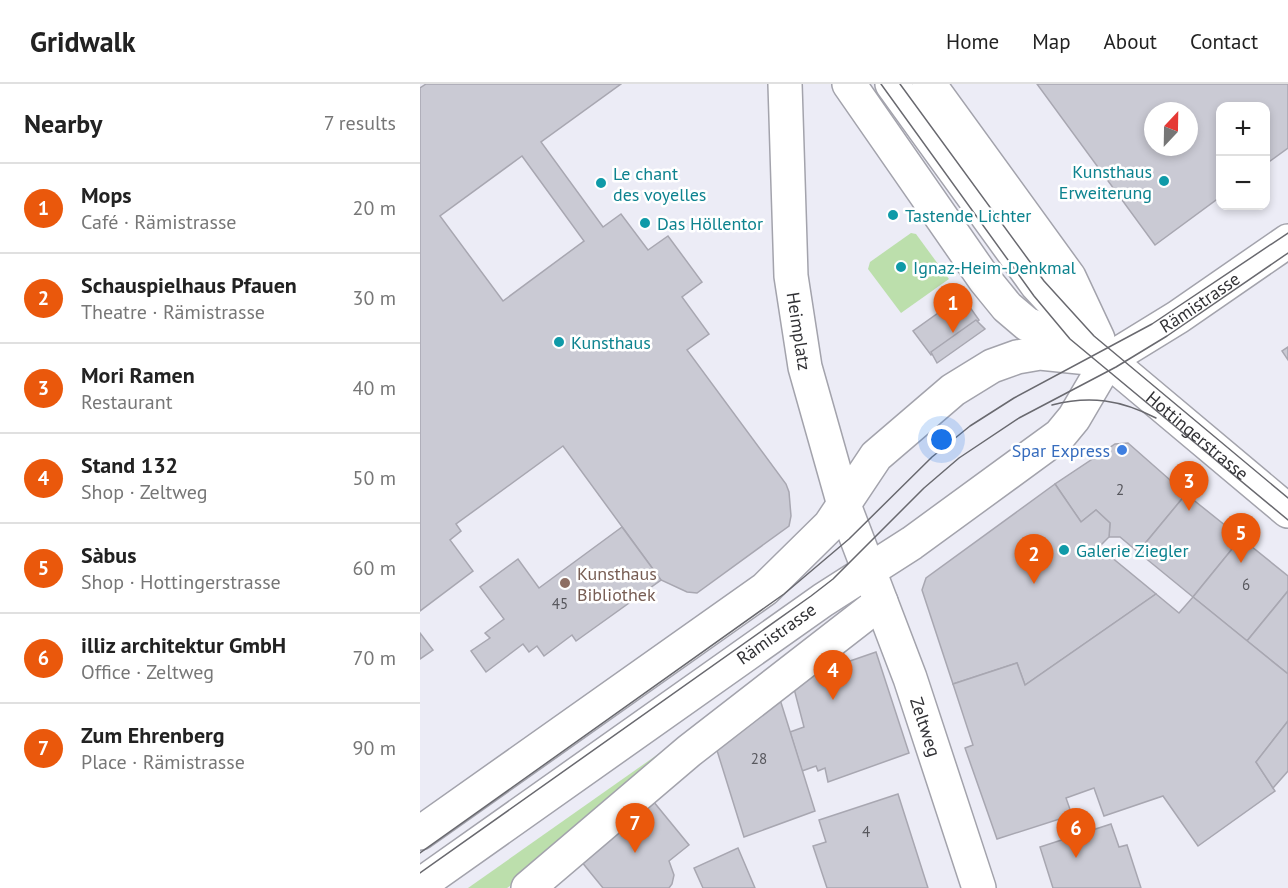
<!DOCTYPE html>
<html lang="en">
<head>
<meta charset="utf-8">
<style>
  :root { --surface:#fff; --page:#f2f2f2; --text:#222; --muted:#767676; --line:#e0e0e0; --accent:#ea580c }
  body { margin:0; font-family:"PT Sans",sans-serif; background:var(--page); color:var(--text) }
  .controls { position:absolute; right:18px; top:18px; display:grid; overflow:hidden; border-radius:12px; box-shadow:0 3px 9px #0003 }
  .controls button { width:54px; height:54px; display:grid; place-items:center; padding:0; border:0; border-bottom:2px solid var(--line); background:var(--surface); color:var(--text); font:30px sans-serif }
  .compass { position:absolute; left:724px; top:18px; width:54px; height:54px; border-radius:50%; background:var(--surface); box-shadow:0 3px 9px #0003; rotate:22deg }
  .you { position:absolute; left:522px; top:356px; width:21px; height:21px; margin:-15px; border:4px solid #fff; border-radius:50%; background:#1a73e8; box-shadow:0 0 0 9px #1a73e833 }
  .badge { display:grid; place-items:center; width:39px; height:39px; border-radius:50%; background:var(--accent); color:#fff; font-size:20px; font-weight:700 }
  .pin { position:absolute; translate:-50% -50px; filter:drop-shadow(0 2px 3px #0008) }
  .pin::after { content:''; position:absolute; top:32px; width:21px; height:18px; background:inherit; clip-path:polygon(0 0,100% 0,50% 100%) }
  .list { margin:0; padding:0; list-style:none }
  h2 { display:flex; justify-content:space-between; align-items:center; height:78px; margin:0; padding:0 24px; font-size:26px }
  h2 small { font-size:20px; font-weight:400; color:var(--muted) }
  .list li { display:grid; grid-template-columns:39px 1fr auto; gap:18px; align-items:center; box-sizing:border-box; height:90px; padding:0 24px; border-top:2px solid var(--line) }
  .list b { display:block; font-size:22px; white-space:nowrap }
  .list p { margin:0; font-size:20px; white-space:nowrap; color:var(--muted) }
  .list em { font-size:20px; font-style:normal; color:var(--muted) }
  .map { position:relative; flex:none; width:868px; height:804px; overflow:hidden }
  header { display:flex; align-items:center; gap:36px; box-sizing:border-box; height:84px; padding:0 30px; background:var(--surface); border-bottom:2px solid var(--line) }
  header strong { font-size:28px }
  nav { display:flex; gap:33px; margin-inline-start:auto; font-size:21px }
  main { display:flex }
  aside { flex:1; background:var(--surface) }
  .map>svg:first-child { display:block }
</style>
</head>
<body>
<header>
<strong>Gridwalk</strong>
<nav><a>Home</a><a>Map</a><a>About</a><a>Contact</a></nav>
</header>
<main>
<aside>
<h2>Nearby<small>7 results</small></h2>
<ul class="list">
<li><span class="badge">1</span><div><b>Mops</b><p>Café · Rämistrasse</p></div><em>20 m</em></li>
<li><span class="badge">2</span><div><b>Schauspielhaus Pfauen</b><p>Theatre · Rämistrasse</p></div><em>30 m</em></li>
<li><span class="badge">3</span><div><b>Mori Ramen</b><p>Restaurant</p></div><em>40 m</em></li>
<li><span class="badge">4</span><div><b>Stand 132</b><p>Shop · Zeltweg</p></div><em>50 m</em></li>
<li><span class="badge">5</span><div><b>Sàbus</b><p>Shop · Hottingerstrasse</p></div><em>60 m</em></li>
<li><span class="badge">6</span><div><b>illiz architektur GmbH</b><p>Office · Zeltweg</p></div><em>70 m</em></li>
<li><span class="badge">7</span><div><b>Zum Ehrenberg</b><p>Place · Rämistrasse</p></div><em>90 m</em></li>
</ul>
</aside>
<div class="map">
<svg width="868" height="804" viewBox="0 0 868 804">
  <rect width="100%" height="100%" fill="#ececf6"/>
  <g fill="#bcdfac">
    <path d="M491,149L496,150L529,195L481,229L448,185L450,178Z"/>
    <path d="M251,661L102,794L87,804H48Z"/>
  </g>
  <g fill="#cacad4" stroke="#a8a7b1" stroke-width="1.5" fill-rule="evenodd">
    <path d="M6,0H201L121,58L183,143L201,130L228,166L248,152L282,198L262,213L289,250L267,266L366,400L369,408L371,432L369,442L277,509L267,508L241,496L143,362L36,440L41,447L30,456L53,487L0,527V4ZM102,72L164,157L83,217L20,132Z"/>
    <path d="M617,0H868V64L846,80V22H800V113L735,161ZM733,27H769V63H733Z"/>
    <path d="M542,212L559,236L511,271L493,247Z"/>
    <path d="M556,236L565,245L517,279L511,268Z"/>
    <path d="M868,263V276L862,267Z"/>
    <path d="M708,359L766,410L718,468L700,453H689L690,439L676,426L661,438L635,400L695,360Z"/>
    <path d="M635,400L661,438L676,426L690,439L689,453L679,463L736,510L605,601L597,579L533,600L502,506L506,494Z"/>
    <path d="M766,410L821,454L773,513L718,468Z"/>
    <path d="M202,443L241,496L156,557L152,551L124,572L117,562L109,568L103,560L66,588L51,567L70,554L65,549L84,535L60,503L98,475L119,504Z"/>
    <path d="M821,454L868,492V507L827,557L773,513Z"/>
    <path d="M868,507V590L827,557Z"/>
    <path d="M736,510L759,529L773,513L868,590V637L836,678L855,707L778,762L743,712L684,732L674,704L646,714L652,731L577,755L545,664L553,661L533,600L597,579L605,601Z"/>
    <path d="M0,549L13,566L0,575Z"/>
    <path d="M456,568L489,669L408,698L405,684L398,687L396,682L382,687L370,648L384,643L372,597Z"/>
    <path d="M358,609L395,727L324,753L295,660Z"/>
    <path d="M868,637V687L853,704L836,678Z"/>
    <path d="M478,710L508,804H407L393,762L406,758L399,736Z"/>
    <path d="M233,717L269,761L249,777L254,791L252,800L249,804H183L161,777Z"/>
    <path d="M691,740L699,763L707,761L721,804H633L620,763Z"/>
    <path d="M318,764L335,804H283L274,784Z"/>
  </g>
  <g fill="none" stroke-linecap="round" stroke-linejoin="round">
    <defs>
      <g id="minor">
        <path id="s1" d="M365,0L371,192L385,283L424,421L490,594L559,804"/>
        <path d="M429,0L565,196L587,223L607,240L683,273"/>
        <path d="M472,0L617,201L674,262"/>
        <path d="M509,0L649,193L678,255"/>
        <path d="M108,804L269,667L461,518"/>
      </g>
      <g id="major">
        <path id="s2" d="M688,276L868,427"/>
        <path d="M0,749L345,505L410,441L456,372L533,306L572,282L597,273L620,269L688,276"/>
        <path id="s3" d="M0,801L403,516L492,459L640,351L654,334L688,276L758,233L868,157"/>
      </g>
    </defs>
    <use href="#minor" stroke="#a3a3ac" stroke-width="36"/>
    <use href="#major" stroke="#a3a3ac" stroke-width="36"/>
    <use href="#minor" stroke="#fff" stroke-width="33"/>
    <use href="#major" stroke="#fff" stroke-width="33"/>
    <g stroke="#69696f" stroke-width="1.5">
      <path d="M461,0L614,212L650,255L868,436"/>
      <path d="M480,0L624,197L674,252L868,414"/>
      <path d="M632,321C670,311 701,316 736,334"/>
      <path d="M0,769L364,510L429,455L512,373L550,342L594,314L732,240L868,149"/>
      <path d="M0,789L391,512L413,495L504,404L539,374L599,334L696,283L747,252L868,169"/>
    </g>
  </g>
  <g fill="#0f9aa8" stroke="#fff" stroke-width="2">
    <circle cx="744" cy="97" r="6"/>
    <circle cx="181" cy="99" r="6"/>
    <circle cx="473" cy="131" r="6"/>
    <circle cx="225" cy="139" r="6"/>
    <circle cx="481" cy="183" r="6"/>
    <circle cx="139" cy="258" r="6"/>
    <circle cx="644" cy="466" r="6"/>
  </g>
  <circle fill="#3f7fe0" stroke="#fff" stroke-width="2" cx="702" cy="366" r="6"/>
  <circle fill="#8d6e63" stroke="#fff" stroke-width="2" cx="145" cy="499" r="6"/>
  <g text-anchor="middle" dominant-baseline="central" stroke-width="5" stroke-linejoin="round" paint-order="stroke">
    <g font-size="15" fill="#57575d">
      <text x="700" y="405">2</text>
      <text x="826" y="500">6</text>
      <text x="140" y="519">45</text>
      <text x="339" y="674">28</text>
      <text x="446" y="747">4</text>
    </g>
    <g font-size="18" fill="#0d838f" stroke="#fff" text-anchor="start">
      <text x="732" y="87" text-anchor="end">Kunsthaus<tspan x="732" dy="21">Erweiterung</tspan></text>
      <text x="193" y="89">Le chant<tspan x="193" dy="21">des voyelles</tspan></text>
      <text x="485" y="131">Tastende Lichter</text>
      <text x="237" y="139">Das Höllentor</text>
      <text x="493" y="183">Ignaz-Heim-Denkmal</text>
      <text x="151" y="258">Kunsthaus</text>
      <text x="656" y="466">Galerie Ziegler</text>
    </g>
    <g font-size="18" fill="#313135" stroke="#fff">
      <text stroke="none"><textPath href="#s3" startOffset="980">Rämistrasse</textPath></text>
      <text stroke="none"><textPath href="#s1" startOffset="248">Heimplatz</textPath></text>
      <text stroke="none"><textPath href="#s2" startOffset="117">Hottingerstrasse</textPath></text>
      <text stroke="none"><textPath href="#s3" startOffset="436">Rämistrasse</textPath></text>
      <text stroke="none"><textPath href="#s1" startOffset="664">Zeltweg</textPath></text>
    </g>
    <g font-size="18" fill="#366cbe" stroke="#fff" text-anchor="end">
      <text x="690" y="366">Spar Express</text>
    </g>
    <g font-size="18" fill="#785e54" stroke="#fff" text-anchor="start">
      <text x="157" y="489">Kunsthaus<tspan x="157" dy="21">Bibliothek</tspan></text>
    </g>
  </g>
</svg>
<div class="controls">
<button>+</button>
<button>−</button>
</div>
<svg class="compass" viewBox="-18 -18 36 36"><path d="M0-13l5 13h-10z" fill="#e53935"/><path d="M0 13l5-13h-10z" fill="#767676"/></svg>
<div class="you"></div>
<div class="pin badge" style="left:533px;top:249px">1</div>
<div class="pin badge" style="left:614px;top:500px">2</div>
<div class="pin badge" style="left:769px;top:427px">3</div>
<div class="pin badge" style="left:413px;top:616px">4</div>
<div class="pin badge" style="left:821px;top:479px">5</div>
<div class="pin badge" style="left:656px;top:774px">6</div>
<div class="pin badge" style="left:215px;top:769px">7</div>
</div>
</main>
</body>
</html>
